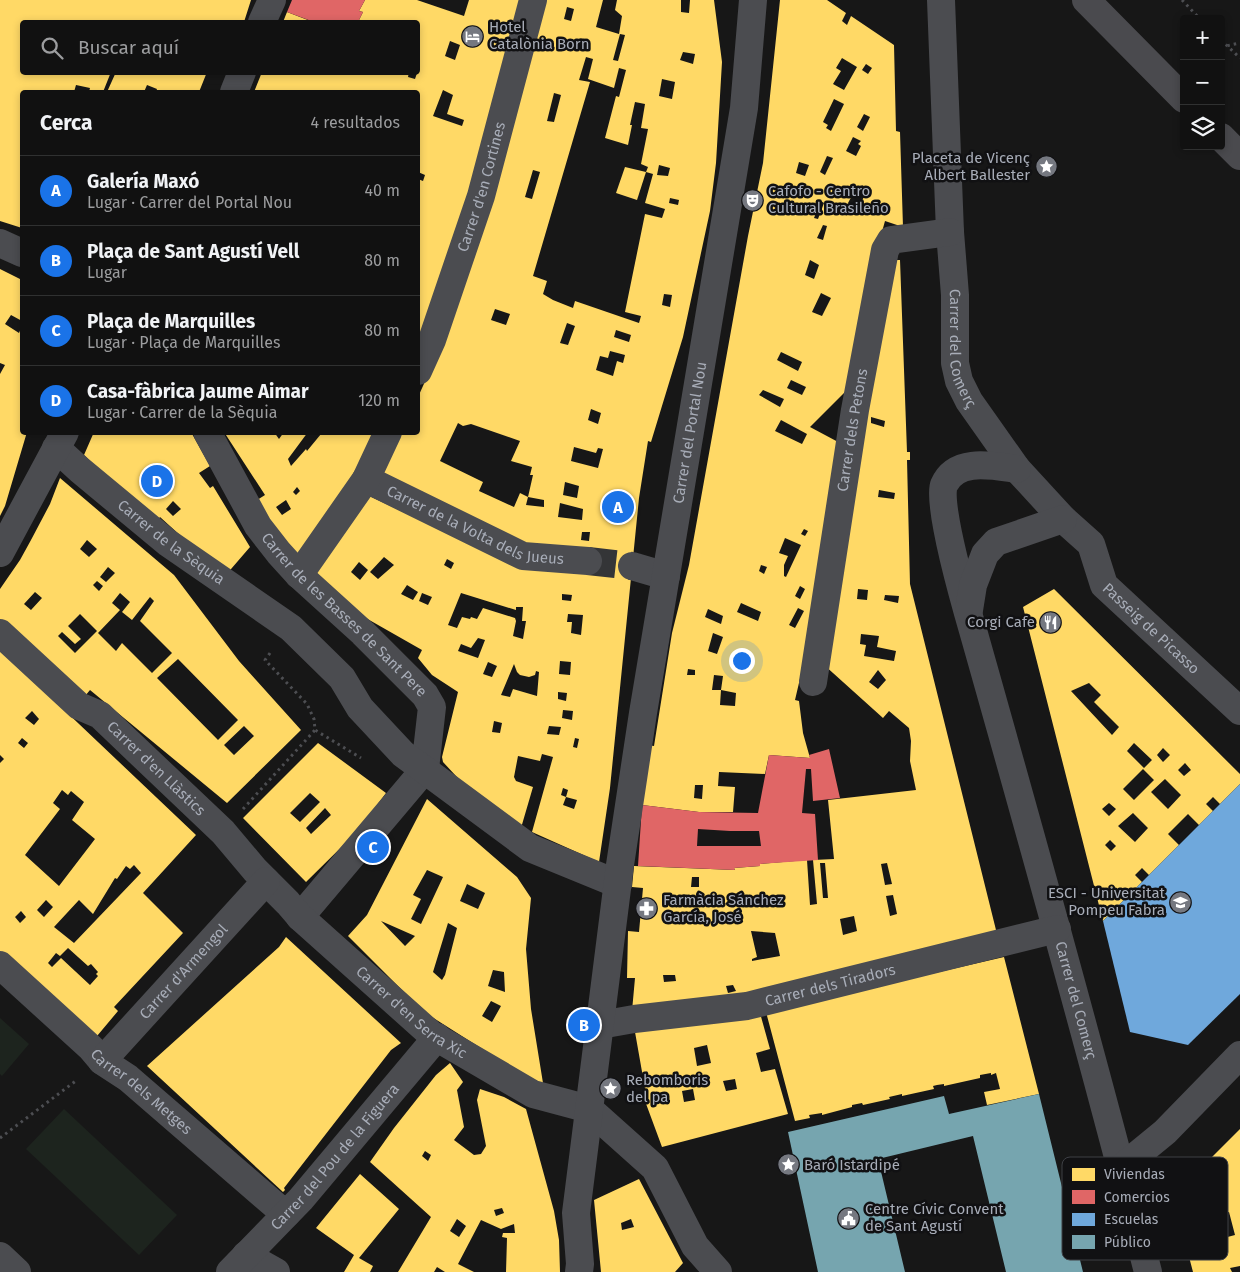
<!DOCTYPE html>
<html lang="es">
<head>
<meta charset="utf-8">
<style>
  :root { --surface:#111; --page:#1e1f1f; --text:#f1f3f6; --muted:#9c9d9f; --line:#303131; --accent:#1a73e8 }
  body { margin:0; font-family:"Fira Sans",sans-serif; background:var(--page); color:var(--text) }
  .controls { position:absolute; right:15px; top:15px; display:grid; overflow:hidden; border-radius:5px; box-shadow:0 2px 8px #0003 }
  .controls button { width:45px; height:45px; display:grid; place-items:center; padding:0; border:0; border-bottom:1px solid var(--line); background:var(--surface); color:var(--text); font:25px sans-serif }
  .you { position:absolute; left:741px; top:660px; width:18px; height:18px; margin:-12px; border:4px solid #fff; border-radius:50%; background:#1a73e8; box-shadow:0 0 0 8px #1a73e833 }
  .badge { display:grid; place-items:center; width:32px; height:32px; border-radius:50%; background:var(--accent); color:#fff; font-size:16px; font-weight:700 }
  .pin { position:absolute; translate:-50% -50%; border:2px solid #fff; box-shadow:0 1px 5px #0006 }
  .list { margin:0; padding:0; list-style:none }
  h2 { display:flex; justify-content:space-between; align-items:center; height:65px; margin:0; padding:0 20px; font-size:21px }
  h2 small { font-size:16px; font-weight:400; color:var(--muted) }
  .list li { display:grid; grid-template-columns:32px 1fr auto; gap:15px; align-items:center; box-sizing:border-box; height:70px; padding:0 20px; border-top:1px solid var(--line) }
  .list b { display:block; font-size:19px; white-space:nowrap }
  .list p { margin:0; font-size:16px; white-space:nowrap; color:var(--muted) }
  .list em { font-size:16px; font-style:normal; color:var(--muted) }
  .icon { flex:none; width:28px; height:28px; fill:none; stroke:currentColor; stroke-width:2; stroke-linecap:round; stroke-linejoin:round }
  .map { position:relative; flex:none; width:1240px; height:1272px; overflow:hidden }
  .search { position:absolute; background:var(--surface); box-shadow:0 2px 8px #0003; left:20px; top:20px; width:400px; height:55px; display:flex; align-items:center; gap:12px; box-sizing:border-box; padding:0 18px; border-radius:5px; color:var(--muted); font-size:19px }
  .panel { position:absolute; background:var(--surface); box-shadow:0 2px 8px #0003; left:20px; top:90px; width:400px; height:345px; border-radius:5px }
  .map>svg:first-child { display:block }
</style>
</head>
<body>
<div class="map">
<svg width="1240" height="1272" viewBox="0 0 1240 1272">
  <rect width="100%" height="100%" fill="#171717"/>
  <g fill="#1d241e">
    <path d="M0,1018L29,1044L2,1076L0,1074Z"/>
    <path d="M64,1109L177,1215L139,1255L26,1149Z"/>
  </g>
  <g fill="#ffd966" fill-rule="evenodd">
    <path d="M0,0H251L244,22H22V72H111L103,92H89L90,88L76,85L74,92H22V228L0,221Z"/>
    <path d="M365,0H417L464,16L469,0H523L488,136L424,334L418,331V179L423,181L425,175L418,172V92H254L262,72H409L408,77L415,79L420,64L418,63V22H358L363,12L359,11ZM450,41L460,45L455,60L445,56ZM443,90L453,95L447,114L464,120L462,126L433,116Z"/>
    <path d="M544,0H603L596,27L619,34L622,16L615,10L617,0H681V12L689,13L690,0H714L722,62L716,163L710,211L683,337L651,442L648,441L639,498L610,788L599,862L532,832L553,757L542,754L540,761L518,756L514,777L516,781L533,787L521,828L468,789L443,762L442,757L458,692L432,675L418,658L422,650L357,613L311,576L367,495L457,537L521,551L377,482L400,432H418V397L432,366ZM567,7L574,9L571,21L564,19ZM620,34L625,35L618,61L613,60ZM683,52L695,54L693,64L680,60ZM586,57L593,59L588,79L614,88L619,68L626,70L619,97L616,96L605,138L628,145L632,125H630L635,102L645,104L641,128L648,129L641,164L648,167L646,172L653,174L645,203L665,209L662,218L645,214L625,312L641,316L639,323L575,301L573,308L553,300L543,294L547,281L533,276L590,82L579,80ZM662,79L675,82L672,99L659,96ZM554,93L561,95L554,122L547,121ZM659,165L670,168L668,176L657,175ZM533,170L540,172L532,199L525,197ZM670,198L679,200L678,205L669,203ZM664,294L672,295L670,307L662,305ZM495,309L510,314L506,325L491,320ZM567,323L575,326L568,345L560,343ZM616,330L631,335L629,342L614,337ZM610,351L625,355L623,363L617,361L613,376L596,370L600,356L608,358ZM591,409L601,413L598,424L588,420ZM458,423L463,426L471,424L520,441L511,461L532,467L530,475H533L528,497L544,500V507L526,505L528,497L520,493L514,507L479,491L483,482L440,461ZM574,447L596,453L598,448L603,449L598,468L571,461ZM565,482L579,486L577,498L563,495ZM560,503L583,509L582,520L558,517ZM582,532H590L589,541L581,540ZM384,557L394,565L378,579L370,572ZM447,559L454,563L451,569L444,565ZM359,562L368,570L360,580L351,572ZM407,585L418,592L413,600L401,594ZM422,593L432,597L428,605L419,601ZM461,593L516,610V607H523L522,621H526L523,639L513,636L516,621L515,618L483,608L477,619L471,617L470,619L462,617L457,628L448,625ZM562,594L572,595L571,601L562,600ZM568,614L583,615L581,635L571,633L572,622H567ZM478,638L485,640L478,658L458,651L461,644L471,648ZM560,661L571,662L570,675L559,674ZM488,662L497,666L492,677L483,674ZM514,664L517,672L520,675L529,677L535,675L536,671L539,672L537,696L513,689L510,697L501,695ZM558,692L567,693L566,701L558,699ZM563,710L573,711L572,720L562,718ZM494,721L502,723L500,733L492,732ZM549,726L561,727L559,735L547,734ZM575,738L579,739L577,748L573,747ZM563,788L568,790L566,797L561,795ZM566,797L577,800L574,809L563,805Z"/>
    <path d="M780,0H827L846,13L842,21L847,25L851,16L894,45L896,131L900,132L903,227L885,221L880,239L850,387L810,427L840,443L802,670L795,700L799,701L803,733L810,758L769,755L765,774L719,772L718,786L735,787L733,812H699L642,805L647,745L654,746L672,633L689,565L748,236L763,163ZM842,58L857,67L844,90L833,84L841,71L836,68ZM866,64L872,68L868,74L862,70ZM834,99L844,104L831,131L826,128L828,125L823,122ZM864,114L870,117L863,131L857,127ZM853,137L861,141L858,144L861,146L856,156L846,151ZM827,156L833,158L825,175L820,172ZM799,162L809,165L805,176L796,173ZM855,190L865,194L859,208L848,203ZM821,201L824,203L818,219L814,218ZM823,225L827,226L823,240L817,238ZM810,260L819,265L814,279L805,275ZM821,293L831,298L822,316L812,312ZM781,352L802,362L798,371L777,360ZM791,380L806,387L802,395L787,388ZM763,390L784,399L780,407L759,395ZM781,420L807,434L802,444L775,431ZM804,529L808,531L805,536L801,534ZM785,538L801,545L786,577L784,576V565L788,556L779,553ZM761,565L767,567L764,574L759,571ZM800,586L805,589L800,599L795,596ZM741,603L761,612L758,621L737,612ZM798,608L804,611L795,628L789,625ZM708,609L723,616L721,624L705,617ZM713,633L723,637L717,654L708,651ZM688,669L695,670V675H687ZM714,675L723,676L721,690L736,693L735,706L720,705L721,690H712ZM695,785H703L702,799L694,798Z"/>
    <path d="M287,12L313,22H283Z"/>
    <path d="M116,72H207L199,92H156L157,89L147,85L144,92H107Z"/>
    <path d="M625,167L646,172L637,200L616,193Z"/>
    <path d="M888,260H900L907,452H910V460H907L910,584L997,934L740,1002L632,1011L635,978H627L628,931L639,932L643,888L632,887L634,866L735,870L734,868L760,866V864L807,860L810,905L817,904L813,860L834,859L828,800L916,790L910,761L911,741L909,728L889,711L883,718L823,664ZM871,417L885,421L884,427L871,423ZM879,490L895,493L894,499L878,497ZM858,589L868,590L867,600L857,599ZM885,595L899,596L898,603L884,600ZM861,634L879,636L877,647L896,651L894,661L864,656L866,645L860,644ZM878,670L886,680L878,689L869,682ZM820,863H825L828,898H823ZM887,863L892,884L885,885L881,864ZM692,877H699V887H691ZM893,895L897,914L890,916L886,896ZM854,916L857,931L843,935L840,919ZM751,931L775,933L780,956L752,961V959L757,957ZM663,975H675L676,981L664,982ZM733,985L736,991L728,993L726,986Z"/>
    <path d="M0,269L22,280V321L11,315L5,324L19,333L22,326V432H27L5,506L0,516V374L5,365L0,363Z"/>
    <path d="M94,432H191L210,466L199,473L210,488L213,486L250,547L225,576L160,517L157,521L136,506L84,455ZM173,501L181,509L173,516L166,509Z"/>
    <path d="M224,432H274L279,439L284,432H308L288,459L291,466L306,449L307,451L321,434L319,432H382L296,559L254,502L265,495ZM297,487L300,491L296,495L293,492ZM286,500L291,509L282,515L276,507Z"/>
    <path d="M60,478L174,575L239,661L301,730L227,803L90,690L80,702L0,625V589L20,560L31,540L50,504ZM87,540L97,549L89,557L80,549ZM108,567L115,573L106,582L100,577ZM97,581L103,586L99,591L93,585ZM35,592L42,598L31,610L24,604ZM120,593L130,602L122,612L132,620L150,597L154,601L140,621L172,653L152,673L122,643L116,651L98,633L120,610L112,603ZM80,614L97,631L75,653L58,636L62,632L75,644L81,639L68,626ZM178,659L238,720L218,740L157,678ZM244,726L254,736L234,755L224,745Z"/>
    <path d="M1054,589L1240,774V784L1220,804L1213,797L1206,804L1213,811L1199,825L1188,814L1168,834L1179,845L1149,875L1142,868L1135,875L1142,882L1103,921L1023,607ZM1089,683L1101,695L1094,702L1119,727L1112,735L1071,691ZM1134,743L1152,760L1143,769L1154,780L1134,800L1123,789L1144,768L1127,751ZM1163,748L1170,755L1163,762L1157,755ZM1185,763L1191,770L1184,776L1178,770ZM1165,779L1181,795L1168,809L1151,792ZM1109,803L1116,809L1109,816L1102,809ZM1133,813L1148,828L1135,842L1118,826ZM1110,840L1116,846L1111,851L1105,845Z"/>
    <path d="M0,649L196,835L143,893L183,933L114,1007L118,1011L92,1042L0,955V763L4,759L0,755ZM32,711L39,719L34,725L25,718ZM22,738L28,743L24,748L18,743ZM62,790L68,795L71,791L84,802L72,820L95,839L59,886L25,855L60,809L53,803ZM134,865L141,873L74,943L54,927L79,900L93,914L115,878L117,879L126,866L130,869ZM46,900L53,907L44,917L37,910ZM21,911L26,917L20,923L15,917ZM68,948L88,966L91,964L98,972L96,974L98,976L90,985L61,958L52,967L48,963L56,953L60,956Z"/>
    <path d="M318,743L386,793L377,805L380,809L306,882L243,818ZM310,793L320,802L300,822L290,813ZM325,808L331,815L311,834L306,828Z"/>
    <path d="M427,799L517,877L531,898L526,949L531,1009L543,1083H536L424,1012L348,936L367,915ZM427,870L443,877L421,924L411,919L421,899L413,895ZM467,884L485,893L478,909L460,901ZM381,921L415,936L405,946ZM448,923L457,928L445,975L442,980L433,972ZM493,970L504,972L505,992L488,986ZM491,1001L501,1006L492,1022L482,1016Z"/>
    <path d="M286,937L401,1043L391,1050L284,1188L285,1190L283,1192L147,1066L279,947Z"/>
    <path d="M1004,957L1039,1094L987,1105L984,1092L1000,1089L996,1073L991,1075V1073L980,1075V1078L944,1086V1084L937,1085L933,1086L934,1089L902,1096V1094L889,1097L890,1099L863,1105L862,1103L852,1105V1107L822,1115V1113L809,1115L810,1118L795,1121L766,1012Z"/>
    <path d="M760,1013L770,1049L756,1053L761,1072L775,1069L788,1114L662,1147L645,1101L647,1100L635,1032ZM707,1045L711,1063L697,1066L694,1048ZM735,1079L737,1089L726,1091L723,1081ZM693,1089L695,1100L684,1102L682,1091Z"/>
    <path d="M450,1063L463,1082L457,1090L464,1127L454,1140L474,1155L481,1154L486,1146L477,1100L480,1089L504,1097L526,1109L554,1211L559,1240L560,1272H506L507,1238L502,1237L503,1233H515L514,1224L501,1229L481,1220L458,1264L474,1272H445L437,1267L434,1272H398L431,1217L370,1162L394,1128L436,1075ZM425,1151L431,1155L428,1161L422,1156ZM502,1208L504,1213L496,1216L494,1210ZM457,1219L466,1226L459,1237L450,1231Z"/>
    <path d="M1240,1129V1266L1230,1268L1232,1272H1193L1173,1196ZM1229,1212L1235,1235L1220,1239L1214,1216Z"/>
    <path d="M360,1174L399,1209L359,1258L373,1266L370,1272H344L354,1255L316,1228Z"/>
    <path d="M639,1179L683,1263L675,1272H601L594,1200ZM631,1219L634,1227L622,1230L621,1223Z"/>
  </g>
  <g fill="#e06666" fill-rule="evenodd">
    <path d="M292,0H365L359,11L363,12L358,22H314L287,12Z"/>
    <path d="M829,749L840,798L813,801L811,769H806L802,813L815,814L818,860L760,864V866L734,868L735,870L638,866L642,805L699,812L758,813L769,755L810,758L809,755ZM698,829L730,831H759L761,846H697Z"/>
  </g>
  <path fill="#6fa8dc" d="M1240,784V994L1188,1045L1130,1032L1103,921Z"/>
  <path fill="#76a5af" d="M1039,1094L1083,1272H1006L973,1136L878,1159L905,1272H818L788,1132L944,1096L949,1114Z"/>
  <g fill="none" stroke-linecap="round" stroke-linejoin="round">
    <path stroke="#343537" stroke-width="28" stroke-dasharray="28 14" stroke-linecap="butt" d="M588,561L632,566"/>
    <g stroke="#4d4e52" stroke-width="3" stroke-dasharray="2.5 4" stroke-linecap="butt">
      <path d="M1182,0L1200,19"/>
      <path d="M1221,40L1240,58"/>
      <path d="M1221,47L1240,43"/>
      <path d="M270,653L265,660L307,704L314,719L315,730L361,758"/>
      <path d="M243,809L315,730"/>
      <path d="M0,1138L77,1080"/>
    </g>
    <g stroke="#4b4c50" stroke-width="28">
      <path id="s1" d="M941,0L950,232L955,295V363L959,381L969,401L1017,469L1063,519L1091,544L1104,585L1240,711"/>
      <path d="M262,22L272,0"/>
      <path d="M234,92L242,72"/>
      <path d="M0,243L22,253"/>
      <path id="s2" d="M418,371L432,340L481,196L533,0"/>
      <path id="s3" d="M207,432L258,526L279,553L299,575L363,633L425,695L432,707L425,769L300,917"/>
      <path id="s4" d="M56,448L80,470L168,543L291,628L342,678L360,708L403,754L530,848L618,884"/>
      <path id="s5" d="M1017,469C994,466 956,457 944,485C936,503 967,610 974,634C1034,846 1093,1058 1148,1272"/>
      <path id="s6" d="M366,479L523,556L588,561"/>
      <path d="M0,553L65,432"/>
      <path d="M632,566L666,576"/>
      <path d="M299,575L366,479L388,432"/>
      <path d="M969,610L973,585L985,554L996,542L1063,519"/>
      <path id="s7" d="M0,633L79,706L100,715L123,737L223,832L255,870L288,903L300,917L432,1035L533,1094L589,1109L655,1168L695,1246L718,1272"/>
      <path id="s8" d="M813,682L855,410L885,250L891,240L950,232"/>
      <path id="s9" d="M0,965L91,1048L102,1061L128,1078L276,1206L287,1213"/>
      <path id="s10" d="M600,1025L634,1019L747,1006L1057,929"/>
      <path id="s11" d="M102,1061L266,881"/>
      <path d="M1121,1168L1165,1132L1240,1055"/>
      <path d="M246,1255L276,1272"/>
      <path d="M0,1256L17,1272"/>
      <path id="s12" d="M230,1272L301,1199L437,1037"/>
      <path id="s13" d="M579,1272L580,1264L576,1213L620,865L643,713L744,108L753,0"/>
    </g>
    <g stroke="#4a4a4e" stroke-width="28">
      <path d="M1086,0L1184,99"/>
      <path d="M1221,137L1240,156"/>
    </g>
  </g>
  <defs>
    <symbol id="hotel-disc" viewBox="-11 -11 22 22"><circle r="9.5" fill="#757880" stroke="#111113"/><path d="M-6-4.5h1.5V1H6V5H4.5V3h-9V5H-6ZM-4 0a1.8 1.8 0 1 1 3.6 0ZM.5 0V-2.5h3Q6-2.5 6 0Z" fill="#fff"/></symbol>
    <symbol id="sight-disc" viewBox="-11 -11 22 22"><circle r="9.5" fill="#757880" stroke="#111113"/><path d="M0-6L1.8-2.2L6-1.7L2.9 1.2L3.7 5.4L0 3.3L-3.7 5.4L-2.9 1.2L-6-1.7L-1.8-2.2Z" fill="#fff"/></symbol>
    <symbol id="theatre-disc" viewBox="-11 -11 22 22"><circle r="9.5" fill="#757880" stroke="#111113"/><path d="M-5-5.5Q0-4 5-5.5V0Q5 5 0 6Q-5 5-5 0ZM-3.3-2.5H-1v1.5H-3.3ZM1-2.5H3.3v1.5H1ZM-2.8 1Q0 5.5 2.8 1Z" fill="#fff"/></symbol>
    <symbol id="restaurant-disc" viewBox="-11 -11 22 22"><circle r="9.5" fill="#757880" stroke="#111113"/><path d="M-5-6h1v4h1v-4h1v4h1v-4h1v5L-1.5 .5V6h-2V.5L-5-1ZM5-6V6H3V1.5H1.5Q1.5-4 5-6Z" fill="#fff"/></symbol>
    <symbol id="university-disc" viewBox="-11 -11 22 22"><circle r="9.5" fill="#757880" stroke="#111113"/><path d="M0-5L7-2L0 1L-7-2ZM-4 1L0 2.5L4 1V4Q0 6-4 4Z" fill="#fff"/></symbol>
    <symbol id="pharmacy-disc" viewBox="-11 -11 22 22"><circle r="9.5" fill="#757880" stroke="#111113"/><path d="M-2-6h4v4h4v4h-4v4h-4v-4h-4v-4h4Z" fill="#fff"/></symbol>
    <symbol id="civic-disc" viewBox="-11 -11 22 22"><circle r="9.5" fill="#757880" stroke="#111113"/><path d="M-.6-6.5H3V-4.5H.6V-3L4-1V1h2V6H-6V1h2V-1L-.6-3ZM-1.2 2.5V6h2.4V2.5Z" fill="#fff"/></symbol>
  </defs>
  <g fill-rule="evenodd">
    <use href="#hotel-disc" x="460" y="24" width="25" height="25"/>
    <use href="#sight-disc" x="1034" y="154" width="25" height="25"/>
    <use href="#theatre-disc" x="740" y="188" width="25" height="25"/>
    <use href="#restaurant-disc" x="1038" y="610" width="25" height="25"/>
    <use href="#university-disc" x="1168" y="890" width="25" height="25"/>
    <use href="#pharmacy-disc" x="634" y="896" width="25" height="25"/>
    <use href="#sight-disc" x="598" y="1076" width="25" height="25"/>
    <use href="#sight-disc" x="776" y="1152" width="25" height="25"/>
    <use href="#civic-disc" x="836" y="1206" width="25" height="25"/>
  </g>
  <g text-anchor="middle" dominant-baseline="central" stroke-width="5" stroke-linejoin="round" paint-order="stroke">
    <g font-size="15" fill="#a8adb8" stroke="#111113" text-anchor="start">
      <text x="489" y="27">Hotel<tspan x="489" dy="17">Catalònia Born</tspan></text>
      <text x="1030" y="158" text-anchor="end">Placeta de Vicenç<tspan x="1030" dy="17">Albert Ballester</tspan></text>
      <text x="768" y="191">Cafofo - Centro<tspan x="768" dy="17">Cultural Brasileño</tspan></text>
      <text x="1035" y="622" text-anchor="end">Corgi Cafe</text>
      <text x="1165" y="893" text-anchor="end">ESCI - Universitat<tspan x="1165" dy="17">Pompeu Fabra</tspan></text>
      <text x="663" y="900">Farmàcia Sánchez<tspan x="663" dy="17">García, José</tspan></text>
      <text x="626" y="1080">Rebomboris<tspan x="626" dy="17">del pa</tspan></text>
      <text x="804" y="1165">Baró Istardipé</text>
      <text x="865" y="1209">Centre Cívic Convent<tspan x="865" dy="17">de Sant Agustí</tspan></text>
    </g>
    <g font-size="15" fill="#a8adb8" stroke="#111113">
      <text stroke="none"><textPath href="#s2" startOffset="195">Carrer d'en Cortines</textPath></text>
      <text stroke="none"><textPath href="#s1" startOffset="350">Carrer del Comerç</textPath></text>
      <text stroke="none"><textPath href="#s8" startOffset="255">Carrer dels Petons</textPath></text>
      <text stroke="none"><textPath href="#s13" startOffset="848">Carrer del Portal Nou</textPath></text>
      <text stroke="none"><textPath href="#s6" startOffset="120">Carrer de la Volta dels Jueus</textPath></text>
      <text stroke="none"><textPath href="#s4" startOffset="149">Carrer de la Sèquia</textPath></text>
      <text stroke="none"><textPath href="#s3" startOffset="231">Carrer de les Basses de Sant Pere</textPath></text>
      <text stroke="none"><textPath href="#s1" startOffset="700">Passeig de Picasso</textPath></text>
      <text stroke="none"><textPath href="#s7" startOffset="208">Carrer d'en Llàstics</textPath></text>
      <text stroke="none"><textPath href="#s11" startOffset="121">Carrer d'Armengol</textPath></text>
      <text stroke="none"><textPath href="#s10" startOffset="234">Carrer dels Tiradors</textPath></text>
      <text stroke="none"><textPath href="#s5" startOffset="614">Carrer del Comerç</textPath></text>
      <text stroke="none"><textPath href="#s7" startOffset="562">Carrer d'en Serra Xic</textPath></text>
      <text stroke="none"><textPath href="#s9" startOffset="190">Carrer dels Metges</textPath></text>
      <text stroke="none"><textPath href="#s12" startOffset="156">Carrer del Pou de la Figuera</textPath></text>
    </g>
  </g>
  <rect x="1062" y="1157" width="166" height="103" rx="8" fill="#111113" stroke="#3e4045" stroke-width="1"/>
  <rect x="1072" y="1168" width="23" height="13" fill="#ffd966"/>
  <rect x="1072" y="1190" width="23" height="14" fill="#e06666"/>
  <rect x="1072" y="1213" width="23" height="13" fill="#6fa8dc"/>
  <rect x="1072" y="1235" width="23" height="14" fill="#76a5af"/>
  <g font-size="14" fill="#a8adb8">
    <text x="1104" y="1179">Viviendas</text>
    <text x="1104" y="1202">Comercios</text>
    <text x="1104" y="1224">Escuelas</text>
    <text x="1104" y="1247">Público</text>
  </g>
</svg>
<div class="controls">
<button>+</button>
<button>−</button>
<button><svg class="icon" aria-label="layers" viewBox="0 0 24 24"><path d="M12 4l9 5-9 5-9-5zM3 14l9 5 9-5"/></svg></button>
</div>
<div class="you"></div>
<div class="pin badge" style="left:618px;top:507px">A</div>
<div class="pin badge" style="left:584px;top:1025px">B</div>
<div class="pin badge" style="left:373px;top:847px">C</div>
<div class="pin badge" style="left:157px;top:481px">D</div>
<div class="search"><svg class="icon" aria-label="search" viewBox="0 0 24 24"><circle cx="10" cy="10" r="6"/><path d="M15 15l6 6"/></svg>Buscar aquí</div>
<section class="panel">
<h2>Cerca<small>4 resultados</small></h2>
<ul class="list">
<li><span class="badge">A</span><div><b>Galería Maxó</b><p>Lugar · Carrer del Portal Nou</p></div><em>40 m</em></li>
<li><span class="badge">B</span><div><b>Plaça de Sant Agustí Vell</b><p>Lugar</p></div><em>80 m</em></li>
<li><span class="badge">C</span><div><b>Plaça de Marquilles</b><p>Lugar · Plaça de Marquilles</p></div><em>80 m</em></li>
<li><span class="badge">D</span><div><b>Casa-fàbrica Jaume Aimar</b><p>Lugar · Carrer de la Sèquia</p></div><em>120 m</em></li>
</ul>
</section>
</div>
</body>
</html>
